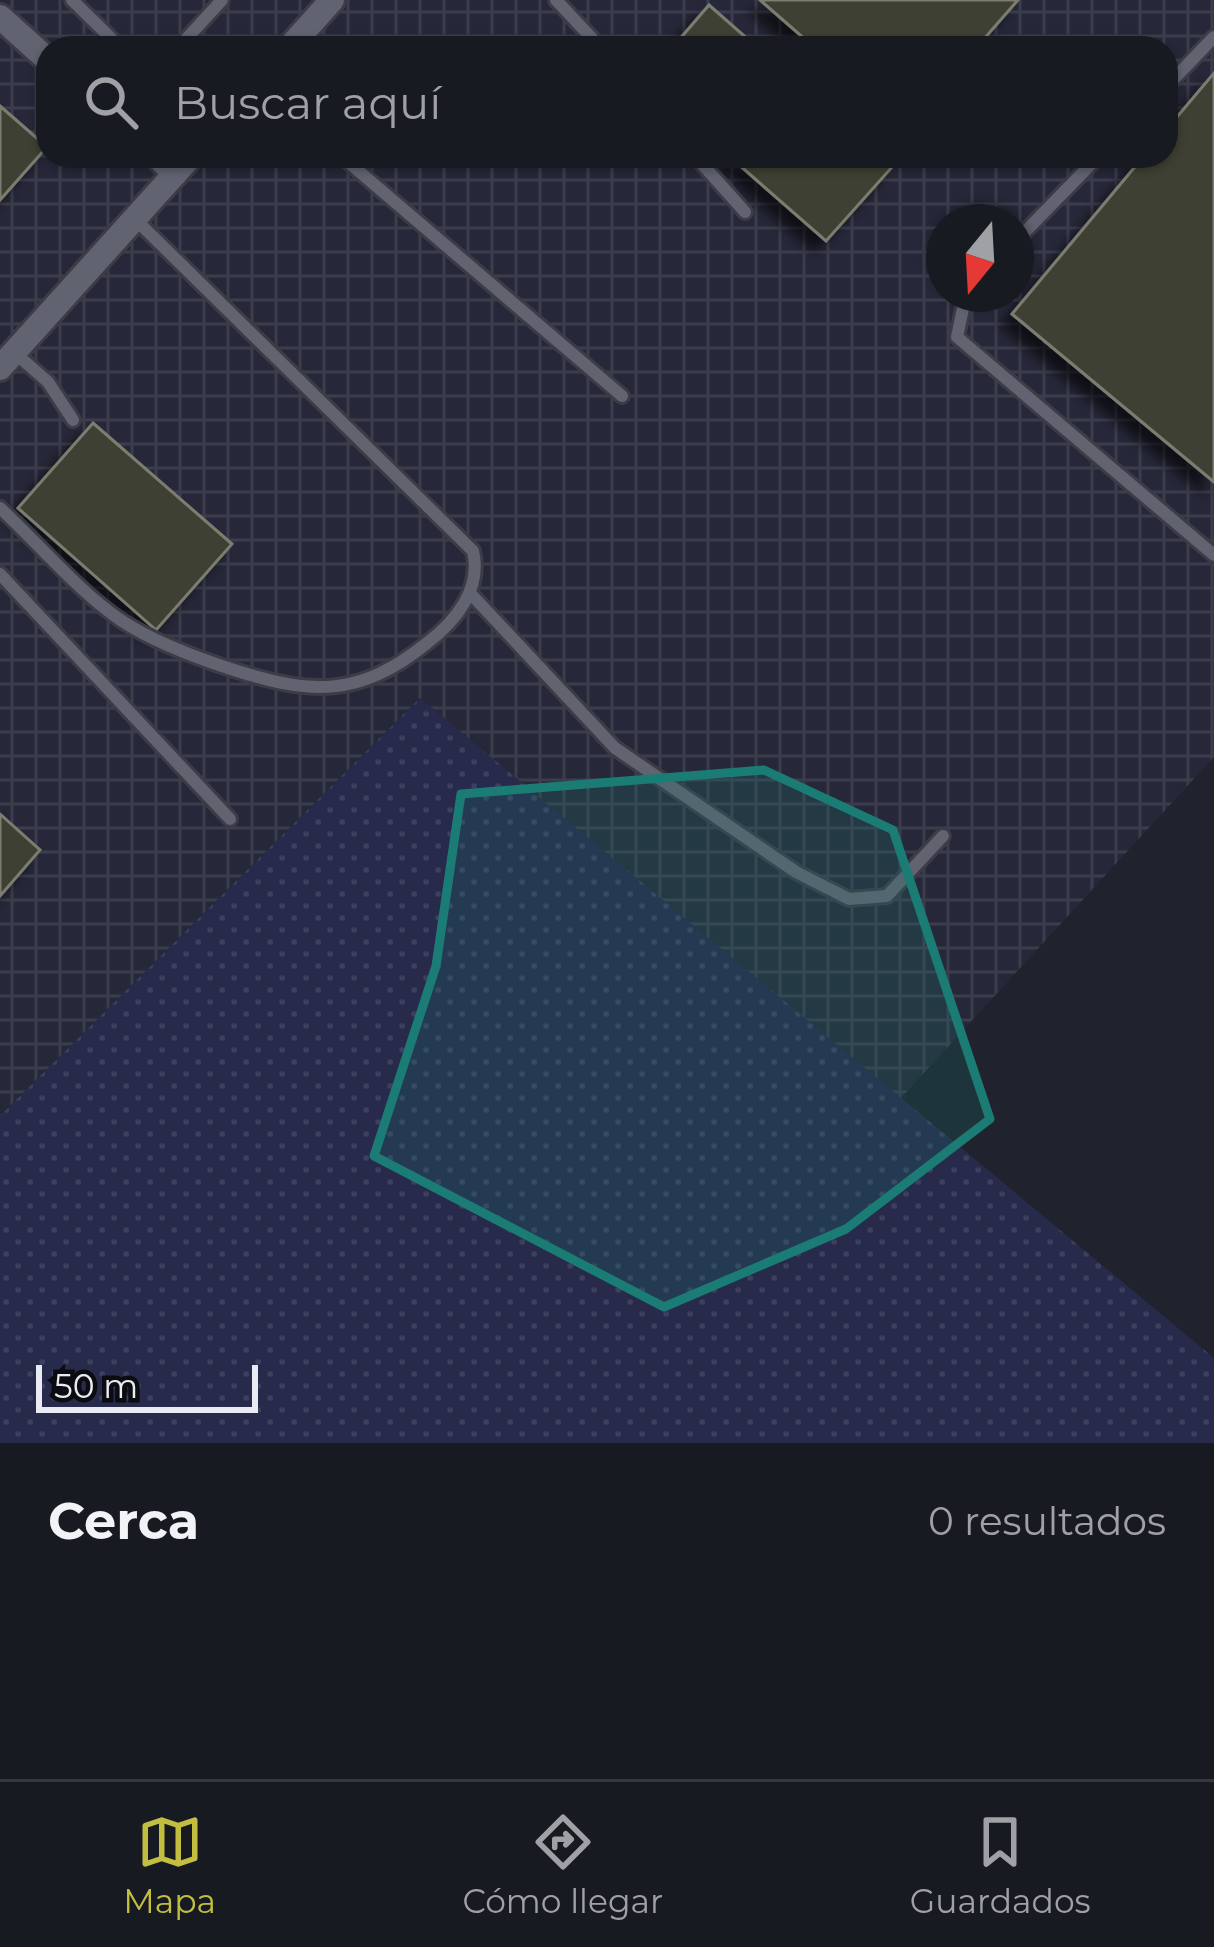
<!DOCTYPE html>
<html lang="es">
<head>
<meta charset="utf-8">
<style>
  :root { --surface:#181a22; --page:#25272f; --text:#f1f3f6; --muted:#9fa1a5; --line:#363840; --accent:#c1be40 }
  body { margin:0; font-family:Montserrat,sans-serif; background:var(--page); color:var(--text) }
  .compass { position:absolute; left:926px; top:204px; width:108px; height:108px; border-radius:50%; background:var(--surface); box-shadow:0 3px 9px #0004; rotate:198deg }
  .scale { position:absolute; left:36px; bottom:30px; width:222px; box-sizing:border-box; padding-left:12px; border:6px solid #e9eaf2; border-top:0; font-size:33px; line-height:42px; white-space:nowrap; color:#e9eaf2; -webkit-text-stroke:9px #0b0c11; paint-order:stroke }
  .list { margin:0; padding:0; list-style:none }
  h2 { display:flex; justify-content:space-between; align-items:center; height:156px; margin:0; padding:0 48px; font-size:51px }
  h2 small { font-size:39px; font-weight:400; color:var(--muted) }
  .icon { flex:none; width:66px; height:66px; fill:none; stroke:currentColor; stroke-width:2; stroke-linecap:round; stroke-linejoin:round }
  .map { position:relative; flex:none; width:1214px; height:1443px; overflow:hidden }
  .search { position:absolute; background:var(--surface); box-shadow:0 3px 9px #0004; left:36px; right:36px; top:36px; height:132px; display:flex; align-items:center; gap:30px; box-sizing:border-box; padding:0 42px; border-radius:36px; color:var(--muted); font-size:45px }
  .sheet { height:336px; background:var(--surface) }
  nav { display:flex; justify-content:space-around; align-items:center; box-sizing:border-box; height:168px; border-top:3px solid var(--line); background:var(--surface); font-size:33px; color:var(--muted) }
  nav a { display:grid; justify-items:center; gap:6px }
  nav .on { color:var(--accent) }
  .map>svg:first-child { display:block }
</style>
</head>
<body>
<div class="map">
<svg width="1214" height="1443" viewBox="0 0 1214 1443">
  <defs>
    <pattern id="industrial-grid" width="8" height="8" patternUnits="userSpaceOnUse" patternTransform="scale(3)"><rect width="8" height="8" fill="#262839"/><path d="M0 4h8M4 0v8" fill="none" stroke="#3b3d4c"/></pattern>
    <pattern id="grass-dots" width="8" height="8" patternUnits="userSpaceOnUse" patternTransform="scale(3)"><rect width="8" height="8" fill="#272a4b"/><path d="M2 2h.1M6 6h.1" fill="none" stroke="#3c3f5d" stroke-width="1.8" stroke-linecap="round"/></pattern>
    <filter id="shadow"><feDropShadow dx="-11" dy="11" stdDeviation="6" flood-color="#0009"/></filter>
  </defs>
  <rect width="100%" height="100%" fill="#20222d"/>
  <path fill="url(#industrial-grid)" fill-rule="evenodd" d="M0,0H1214V757L899,1100L420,698L0,1116ZM48,48H1166V156H48ZM944,222H1016V294H944Z"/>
  <path fill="url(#grass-dots)" d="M420,698L1214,1358V1443H0V1116Z"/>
  <g fill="#3e3f32" stroke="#7c7d6f" stroke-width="3" filter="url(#shadow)">
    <path d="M760,0H1018L976,48H815Z"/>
    <path d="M709,5L758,48H672Z"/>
    <path d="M1214,73V482L1012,314L1144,156H1166V130Z"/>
    <path d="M0,106L47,147L0,200Z"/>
    <path d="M729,156H881L893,166L826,241Z"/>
    <path d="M93,423L232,544L156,630L18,508Z"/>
    <path d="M0,814L40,850L0,896Z"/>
  </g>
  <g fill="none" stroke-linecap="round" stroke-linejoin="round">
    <defs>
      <g id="lane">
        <path d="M72,0L121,48"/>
        <path d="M556,0L601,48"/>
        <path d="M178,48L222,0"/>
        <path d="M1166,87L1214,37"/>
        <path d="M341,156L622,396"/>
        <path d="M695,156L745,212"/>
        <path d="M1016,241L1099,156"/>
        <path d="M966,294L957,337L1214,555"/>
        <path d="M15,353L48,382L73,420"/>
        <path d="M0,508C39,544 78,591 122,621C154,642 194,657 231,669C311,695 359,698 427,643C456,621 482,589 473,551L135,219"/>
        <path d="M0,574L230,819"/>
        <path d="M470,593L615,748L796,872L849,899L887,896L943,836"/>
      </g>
      <g id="street">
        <path d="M0,17L48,60"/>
        <path d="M289,48L332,0"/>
        <path d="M157,156L175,174"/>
        <path d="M0,368L191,156"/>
      </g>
    </defs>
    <use href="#lane" stroke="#3b3c46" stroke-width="18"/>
    <use href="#street" stroke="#3b3c46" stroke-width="30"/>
    <use href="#lane" stroke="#616370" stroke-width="12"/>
    <use href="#street" stroke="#616370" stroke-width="24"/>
  </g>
  <path fill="#1a7c75" fill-opacity="0.2" stroke="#1a7c75" stroke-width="9" stroke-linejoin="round" d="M764,770L893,830L990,1119L846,1229L664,1307L374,1156L436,966L461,794Z"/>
</svg>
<svg class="compass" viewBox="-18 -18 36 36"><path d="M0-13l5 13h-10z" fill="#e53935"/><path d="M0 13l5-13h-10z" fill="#9fa1a5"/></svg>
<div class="scale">50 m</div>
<div class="search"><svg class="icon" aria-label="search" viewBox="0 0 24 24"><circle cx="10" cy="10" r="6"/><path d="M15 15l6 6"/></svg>Buscar aquí</div>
</div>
<section class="sheet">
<h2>Cerca<small>0 resultados</small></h2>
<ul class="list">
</ul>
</section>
<nav>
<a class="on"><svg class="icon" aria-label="map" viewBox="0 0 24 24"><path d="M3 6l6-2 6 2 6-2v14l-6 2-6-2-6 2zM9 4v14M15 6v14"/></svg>Mapa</a>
<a><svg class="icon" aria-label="directions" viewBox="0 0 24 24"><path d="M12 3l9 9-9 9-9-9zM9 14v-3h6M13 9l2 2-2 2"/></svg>Cómo llegar</a>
<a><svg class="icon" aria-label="saved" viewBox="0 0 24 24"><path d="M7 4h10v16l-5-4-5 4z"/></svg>Guardados</a>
</nav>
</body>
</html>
